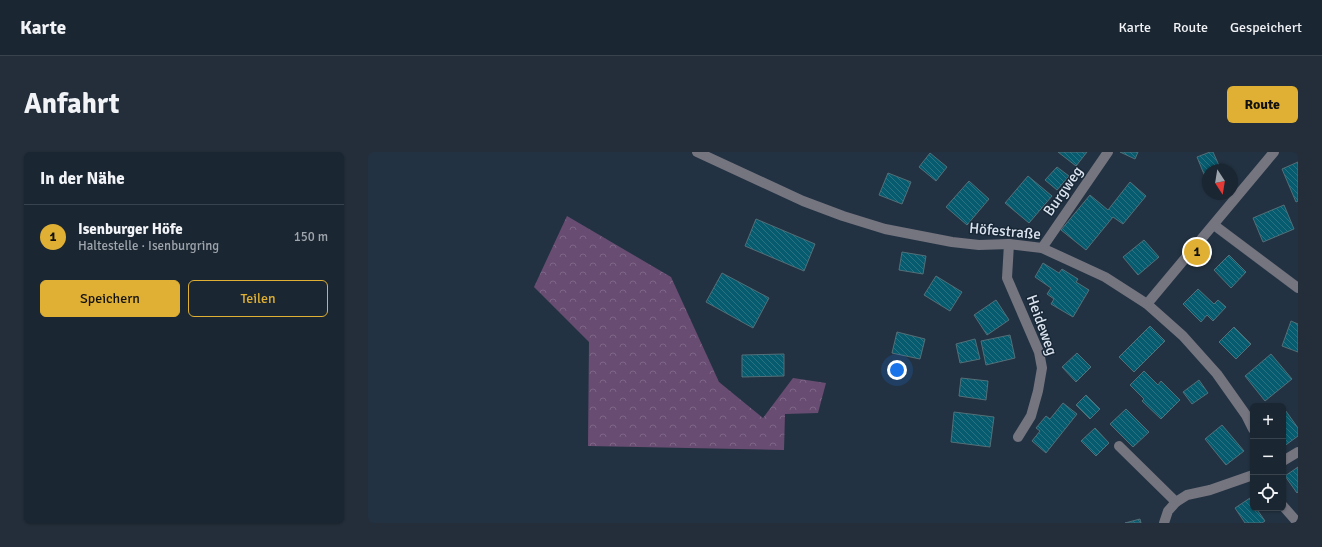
<!DOCTYPE html>
<html lang="de">
<head>
<meta charset="utf-8">
<style>
  :root { --surface:#1a2632; --page:#232e3a; --text:#f1f3f6; --muted:#9fa5ac; --line:#38434d; --accent:#dfb034 }
  body { margin:0; font-family:Signika,sans-serif; background:var(--page); color:var(--text) }
  .controls { position:absolute; right:12px; bottom:12px; display:grid; overflow:hidden; border-radius:6px; box-shadow:0 1px 3px #0004 }
  .controls button { width:36px; height:36px; display:grid; place-items:center; padding:0; border:0; border-bottom:1px solid var(--line); background:var(--surface); color:var(--text); font:20px sans-serif }
  .compass { position:absolute; left:834px; top:12px; width:36px; height:36px; border-radius:50%; background:var(--surface); box-shadow:0 1px 3px #0004; rotate:168deg }
  .you { position:absolute; left:529px; top:218px; width:14px; height:14px; margin:-10px; border:3px solid #fff; border-radius:50%; background:#1a73e8; box-shadow:0 0 0 6px #1a73e833 }
  .badge { display:grid; place-items:center; width:26px; height:26px; border-radius:50%; background:var(--accent); color:#111; font-size:13px; font-weight:700 }
  .pin { position:absolute; translate:-50% -50%; border:2px solid #fff; box-shadow:0 1px 4px #0006 }
  .list { margin:0; padding:0; list-style:none }
  h2 { display:flex; justify-content:space-between; align-items:center; height:52px; margin:0; padding:0 16px; font-size:17px }
  h2 small { font-size:13px; font-weight:400; color:var(--muted) }
  .list li { display:grid; grid-template-columns:26px 1fr auto; gap:12px; align-items:center; box-sizing:border-box; height:64px; padding:0 16px; border-top:1px solid var(--line) }
  .list b { display:block; font-size:15px; white-space:nowrap }
  .list p { margin:0; font-size:13px; white-space:nowrap; color:var(--muted) }
  .list em { font-size:13px; font-style:normal; color:var(--muted) }
  .actions { display:flex; gap:8px; padding:12px 16px }
  .actions a { flex:1; padding:9px 0; border:1px solid var(--accent); border-radius:6px; text-align:center; font-size:14px; color:var(--accent) }
  .actions .main { background:var(--accent); color:#111 }
  .icon { flex:none; width:22px; height:22px; fill:none; stroke:currentColor; stroke-width:2; stroke-linecap:round; stroke-linejoin:round }
  .map { position:relative; flex:none; width:930px; height:371px; overflow:hidden; border-radius:6px }
  header { display:flex; align-items:center; gap:24px; box-sizing:border-box; height:56px; padding:0 20px; background:var(--surface); border-bottom:1px solid var(--line) }
  header strong { font-size:19px }
  nav { display:flex; gap:22px; margin-inline-start:auto; font-size:14px }
  .intro { display:flex; align-items:center; justify-content:space-between; box-sizing:border-box; height:96px; padding:0 24px }
  h1 { margin:0; font-size:28px }
  .button { padding:10px 18px; border-radius:6px; background:var(--accent); color:#111; font-size:14px; font-weight:700 }
  main { display:flex; gap:24px; padding:0 24px }
  aside { flex:1; background:var(--surface); border-radius:6px; box-shadow:0 1px 3px #0004 }
  .map>svg:first-child { display:block }
</style>
</head>
<body>
<header>
<strong>Karte</strong>
<nav><a>Karte</a><a>Route</a><a>Gespeichert</a></nav>
</header>
<div class="intro"><h1>Anfahrt</h1><a class="button">Route</a></div>
<main>
<aside>
<h2>In der Nähe<small></small></h2>
<ul class="list">
<li><span class="badge">1</span><div><b>Isenburger Höfe</b><p>Haltestelle · Isenburgring</p></div><em>150 m</em></li>
</ul>
<div class="actions"><a class="main">Speichern</a><a>Teilen</a></div>
</aside>
<div class="map">
<svg width="930" height="371" viewBox="0 0 930 371">
  <defs>
    <pattern id="forest-crowns" width="20" height="18" patternUnits="userSpaceOnUse"><rect width="20" height="18" fill="#684c72"/><path d="M2 6a3 3 0 1 1 6 0M12 15a3 3 0 1 1 6 0" fill="none" stroke="#7d6686"/></pattern>
    <pattern id="building-back-hatch" width="6" height="6" patternUnits="userSpaceOnUse"><rect width="6" height="6" fill="#075b6e"/><path d="M-1 5l2 2M0 0l6 6M5-1l2 2" fill="none" stroke="#2b7283"/></pattern>
  </defs>
  <rect width="100%" height="100%" fill="#233242"/>
  <path fill="url(#forest-crowns)" d="M199,64L303,125L351,230L395,266L425,226L458,231L450,261L417,262L416,298L220,294L221,190L166,135Z"/>
  <g fill="url(#building-back-hatch)" stroke="#536f78">
    <path d="M690,0H719L708,14Z"/>
    <path d="M752,0H770L767,7Z"/>
    <path d="M842,0H845L853,18H840V32L829,5Z"/>
    <path d="M562,1L579,15L568,29L551,15Z"/>
    <path d="M930,10V49L928,50L914,17Z"/>
    <path d="M689,15L701,24L689,38L677,28Z"/>
    <path d="M520,21L543,30L534,52L511,43Z"/>
    <path d="M660,24L684,44L661,71L637,51Z"/>
    <path d="M601,29L621,47L599,73L578,55Z"/>
    <path d="M762,30L778,44L755,72L745,65L718,98L693,78L722,43L740,58Z"/>
    <path d="M916,53L926,77L895,90L885,66Z"/>
    <path d="M388,67L447,92L436,119L377,94Z"/>
    <path d="M776,88L791,105L770,123L755,105Z"/>
    <path d="M534,100L558,104L555,122L531,118Z"/>
    <path d="M830,101L832,103L825,112L823,110Z"/>
    <path d="M861,103L878,120L863,136L846,118Z"/>
    <path d="M675,111L691,121L694,117L710,127L708,130L721,138L705,165L683,152L686,147L679,142L683,136L667,125Z"/>
    <path d="M354,121L401,146L385,176L338,150Z"/>
    <path d="M568,124L594,140L582,159L556,143Z"/>
    <path d="M830,137L846,152L850,148L858,155L845,169L839,163L833,170L815,152Z"/>
    <path d="M628,148L641,168L619,183L606,163Z"/>
    <path d="M923,169L930,172V200L914,194Z"/>
    <path d="M782,174L797,189L766,220L751,205Z"/>
    <path d="M866,175L883,192L868,207L851,190Z"/>
    <path d="M529,180L557,187L552,207L524,201Z"/>
    <path d="M642,183L647,206L618,213L613,189Z"/>
    <path d="M607,187L612,207L592,211L588,192Z"/>
    <path d="M709,201L723,215L708,230L694,215Z"/>
    <path d="M416,202V224L374,225V203Z"/>
    <path d="M903,202L924,227L897,249L877,224Z"/>
    <path d="M776,219L790,233L793,229L812,248L793,267L774,249L776,247L762,233Z"/>
    <path d="M593,226L620,229L618,248L591,244Z"/>
    <path d="M831,228L840,241L824,252L815,240Z"/>
    <path d="M718,243L732,257L722,267L708,253Z"/>
    <path d="M695,251L709,262L678,301L664,289L672,279L668,276L678,264L682,267Z"/>
    <path d="M915,255L930,276V284L915,295Z"/>
    <path d="M758,257L781,280L765,295L742,272Z"/>
    <path d="M586,260L626,265L622,295L583,290Z"/>
    <path d="M854,273L876,299L858,313L837,287Z"/>
    <path d="M727,276L741,291L728,304L713,289Z"/>
    <path d="M930,315V340L929,341L917,324Z"/>
    <path d="M882,346L885,351V356H888L897,369L894,371H877L867,356Z"/>
    <path d="M772,367L773,371H757Z"/>
  </g>
  <g fill="none" stroke-linecap="round" stroke-linejoin="round">
    <g stroke="#757580" stroke-width="10">
      <path d="M329,0L435,49L475,64L517,77L584,90L611,93L641,92L674,96L737,125L779,152L815,184L849,222L878,263L885,277"/>
      <path d="M846,73L930,136"/>
      <path d="M641,92L639,126L671,200L674,216L670,239L663,264L650,285"/>
      <path d="M674,96L740,0"/>
      <path d="M779,152L906,0"/>
      <path d="M751,294L808,350"/>
      <path d="M915,309L930,300"/>
      <path d="M915,354L930,371"/>
      <path d="M796,371L800,359L808,350L819,343L842,338L885,323"/>
    </g>
  </g>
  <g text-anchor="middle" dominant-baseline="central" stroke-width="3" stroke-linejoin="round" paint-order="stroke">
    <g font-size="15" fill="#dbe4ef" stroke="#192837">
      <text transform="translate(695 39) rotate(-55)">Burgweg</text>
      <text transform="translate(637 79) rotate(5)">Höfestraße</text>
      <text transform="translate(674 173) rotate(70)">Heideweg</text>
    </g>
  </g>
</svg>
<div class="controls">
<button>+</button>
<button>−</button>
<button><svg class="icon" aria-label="locate" viewBox="0 0 24 24"><circle cx="12" cy="12" r="6"/><path d="M12 2v4M12 18v4M2 12h4M18 12h4"/></svg></button>
</div>
<svg class="compass" viewBox="-18 -18 36 36"><path d="M0-13l5 13h-10z" fill="#e53935"/><path d="M0 13l5-13h-10z" fill="#9fa5ac"/></svg>
<div class="you"></div>
<div class="pin badge" style="left:829px;top:100px">1</div>
</div>
</main>
</body>
</html>
